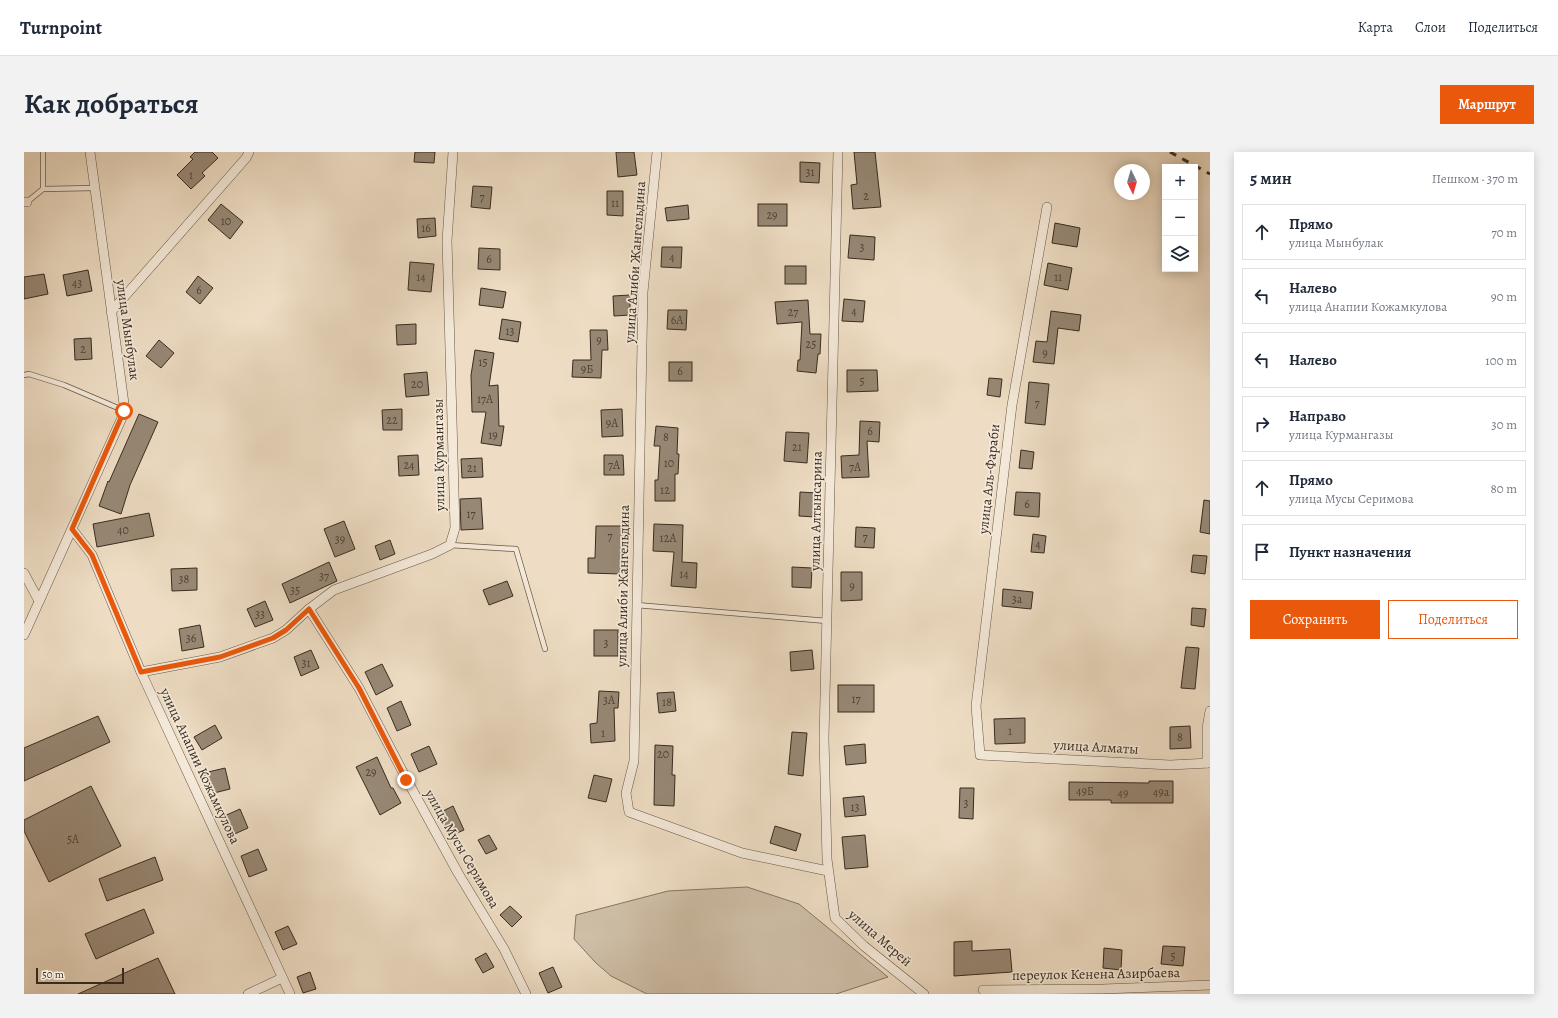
<!DOCTYPE html>
<html lang="ru">
<head>
<meta charset="utf-8">
<style>
  :root { --surface:#fff; --page:#f2f2f3; --text:#1f2937; --muted:#747a83; --line:#e0e1e3; --accent:#ea580c }
  body { margin:0; font-family:Alegreya,serif; background:var(--page); color:var(--text) }
  .controls { position:absolute; right:12px; top:12px; display:grid; overflow:hidden; border-radius:0px; box-shadow:0 2px 10px #0003 }
  .controls button { width:36px; height:36px; display:grid; place-items:center; padding:0; border:0; border-bottom:1px solid var(--line); background:var(--surface); color:var(--text); font:20px sans-serif }
  .compass { position:absolute; left:1090px; top:12px; width:36px; height:36px; border-radius:50%; background:var(--surface); box-shadow:0 2px 10px #0003; rotate:175deg }
  .scale { position:absolute; left:12px; bottom:10px; width:88px; box-sizing:border-box; padding-left:4px; border:2px solid #382c1f; border-top:0; font-size:11px; line-height:14px; white-space:nowrap; color:#382c1f; -webkit-text-stroke:3px #f4e9d9; paint-order:stroke }
  .stop { position:absolute; width:12px; height:12px; margin:-9px; border:3px solid #ea580c; border-radius:50%; background:#fff }
  .stop.end { background:#ea580c; border-color:#fff; box-shadow:0 1px 4px #0008 }
  .list { margin:0; padding:0; list-style:none }
  h2 { display:flex; justify-content:space-between; align-items:center; height:52px; margin:0; padding:0 16px; font-size:17px }
  h2 small { font-size:13px; font-weight:400; color:var(--muted) }
  .list li { display:grid; grid-template-columns:26px 1fr auto; gap:12px; align-items:center; box-sizing:border-box; height:56px; margin:0 8px 8px; padding:0 8px; border:1px solid var(--line); border-radius:0px }
  .list b { display:block; font-size:15px; white-space:nowrap }
  .list p { margin:0; font-size:13px; white-space:nowrap; color:var(--muted) }
  .list em { font-size:13px; font-style:normal; color:var(--muted) }
  .actions { display:flex; gap:8px; padding:12px 16px }
  .actions a { flex:1; padding:9px 0; border:1px solid var(--accent); border-radius:0px; text-align:center; font-size:14px; color:var(--accent) }
  .actions .main { background:var(--accent); color:#fff }
  .icon { flex:none; width:22px; height:22px; fill:none; stroke:currentColor; stroke-width:2; stroke-linecap:round; stroke-linejoin:round }
  .map { position:relative; flex:none; width:1186px; height:842px; overflow:hidden; border-radius:0px }
  header { display:flex; align-items:center; gap:24px; box-sizing:border-box; height:56px; padding:0 20px; background:var(--surface); border-bottom:1px solid var(--line) }
  header strong { font-size:19px }
  nav { display:flex; gap:22px; margin-inline-start:auto; font-size:14px }
  .intro { display:flex; align-items:center; justify-content:space-between; box-sizing:border-box; height:96px; padding:0 24px }
  h1 { margin:0; font-size:28px }
  .button { padding:10px 18px; border-radius:0px; background:var(--accent); color:#fff; font-size:14px; font-weight:700 }
  main { display:flex; gap:24px; padding:0 24px }
  aside { flex:1; background:var(--surface); border-radius:0px; box-shadow:0 2px 10px #0003 }
  .map>svg:first-child { display:block }
</style>
</head>
<body>
<header>
<strong>Turnpoint</strong>
<nav><a>Карта</a><a>Слои</a><a>Поделиться</a></nav>
</header>
<div class="intro"><h1>Как добраться</h1><a class="button">Маршрут</a></div>
<main>
<div class="map">
<svg width="1186" height="842" viewBox="0 0 1186 842">
  <rect width="100%" height="100%" fill="#eeddc4"/>
  <filter id="stains"><feTurbulence type="fractalNoise" baseFrequency=".005" numOctaves="4"/><feColorMatrix values="0 0 0 0 .2 0 0 0 0 .09 0 0 0 0 .02 0 0 0 .5 -.17"/></filter>
  <radialGradient id="worn" r=".72"><stop offset=".6" stop-color="#630" stop-opacity="0"/><stop offset="1" stop-color="#630" stop-opacity=".3"/></radialGradient>
  <path fill="#cfbfa8" stroke="#847664" d="M723,735L775,752L864,825L812,842H623L587,824L571,810L550,787L552,763L644,739Z"/>
  <g fill="#978875" stroke="#382c1f">
    <path d="M171,0H188L194,6L178,21L181,24L167,37L153,23L169,7L166,5Z"/>
    <path d="M391,0H411L410,11L390,10Z"/>
    <path d="M592,0H610L613,23L594,25Z"/>
    <path d="M830,0H851L857,55L829,57L827,33L833,32Z"/>
    <path d="M776,10L796,11L795,31L776,30Z"/>
    <path d="M449,34L468,35L466,57L447,55Z"/>
    <path d="M583,39H599V64L583,63Z"/>
    <path d="M197,52L219,70L206,87L184,68Z"/>
    <rect x="734" y="52" width="29" height="22"/>
    <path d="M664,53L665,67L643,69L641,56Z"/>
    <path d="M411,66L412,84L394,86L393,67Z"/>
    <path d="M1031,71L1056,76L1053,95L1028,91Z"/>
    <path d="M826,83L851,85L850,108L824,106Z"/>
    <path d="M638,95H658L657,116L637,115Z"/>
    <path d="M455,96L476,97V118L454,117Z"/>
    <path d="M386,110L410,112L407,140L384,138Z"/>
    <path d="M1024,111L1048,116L1044,138L1020,133Z"/>
    <rect x="761" y="114" width="21" height="18"/>
    <path d="M64,118L68,139L43,144L39,123Z"/>
    <path d="M20,122L24,142L0,147V125Z"/>
    <path d="M174,124L189,136L176,152L162,140Z"/>
    <path d="M457,136L482,140L479,156L455,153Z"/>
    <path d="M606,143V163L590,164L589,144Z"/>
    <path d="M820,147L841,149L839,170L818,169Z"/>
    <path d="M784,148L786,182H797L796,202H794L792,221L773,219L774,208H776L778,170L753,172L751,150Z"/>
    <path d="M644,158H663L662,178L643,177Z"/>
    <path d="M1027,159L1057,163L1055,179L1034,176L1030,212L1009,210L1012,189L1023,190Z"/>
    <path d="M478,167L497,170L494,190L475,187Z"/>
    <path d="M392,172V192L373,193L372,173Z"/>
    <path d="M566,178H583L584,198H578L577,226L548,225L549,208H567Z"/>
    <path d="M67,186L68,207L51,208L50,187Z"/>
    <path d="M135,188L150,201L137,216L122,204Z"/>
    <path d="M451,198L470,201L465,234L474,233L475,274H480L477,294L457,291L462,260H448L447,223Z"/>
    <rect x="645" y="210" width="23" height="19"/>
    <path d="M823,218H853L854,239L823,240Z"/>
    <path d="M403,220L405,243L382,245L380,222Z"/>
    <path d="M965,226L978,227L976,245L963,243Z"/>
    <path d="M1005,230L1025,232L1021,273L1001,271Z"/>
    <path d="M378,257V278H359L358,258Z"/>
    <path d="M598,257L599,284L578,285L577,258Z"/>
    <path d="M115,262L134,270L106,333L97,362L75,354L84,329L85,330Z"/>
    <path d="M836,269L856,270L855,290L843,289L845,325L818,326L817,304L835,303Z"/>
    <path d="M632,274L654,276L653,302H655L654,322H651V349H631V328H634L636,294H630Z"/>
    <path d="M762,280L785,281L783,311L760,309Z"/>
    <path d="M997,298L1010,300L1008,317L995,316Z"/>
    <path d="M394,303L395,323L375,324L374,304Z"/>
    <path d="M580,303H599L600,323H580Z"/>
    <path d="M458,306L459,325L438,326L437,307Z"/>
    <path d="M776,340L793,341L791,365L775,364Z"/>
    <path d="M992,340L1016,341L1015,365L990,363Z"/>
    <path d="M457,346L459,377L437,378L436,347Z"/>
    <path d="M1180,348L1186,349V382L1176,380Z"/>
    <path d="M125,361L130,384L73,395L69,372Z"/>
    <path d="M320,369L331,397L311,405L300,377Z"/>
    <path d="M630,372L659,373L658,410L673,411L672,436L647,434L650,400L629,399Z"/>
    <path d="M572,374H601L600,394H597V422L564,421V406H571Z"/>
    <path d="M832,375L851,376L850,396L831,395Z"/>
    <path d="M1009,382L1022,384L1020,401L1007,400Z"/>
    <path d="M366,388L371,402L356,408L351,394Z"/>
    <path d="M1169,403L1183,404L1181,422L1167,420Z"/>
    <path d="M305,410L313,429L266,451L258,432Z"/>
    <path d="M768,415L788,416L787,436L768,435Z"/>
    <path d="M173,416V438L148,439L147,417Z"/>
    <path d="M817,420H838V448L817,449Z"/>
    <path d="M483,429L489,444L465,453L459,438Z"/>
    <path d="M979,437L1009,440L1007,457L978,454Z"/>
    <path d="M241,449L249,468L231,475L223,457Z"/>
    <path d="M1168,456L1182,457L1180,475L1167,473Z"/>
    <path d="M176,473L180,495L158,499L155,477Z"/>
    <rect x="570" y="478" width="24" height="26"/>
    <path d="M1162,495L1175,496L1171,537L1157,536Z"/>
    <path d="M287,498L295,516L277,524L270,505Z"/>
    <path d="M788,498L790,517L767,519L766,500Z"/>
    <path d="M358,512L369,534L352,543L341,520Z"/>
    <rect x="814" y="533" width="36" height="27"/>
    <path d="M575,539L595,540L594,556H590L591,589L567,591L566,572L573,571Z"/>
    <path d="M650,540L652,559L635,561L633,541Z"/>
    <path d="M377,549L387,573L373,579L363,556Z"/>
    <path d="M74,564L86,590L0,629V596Z"/>
    <path d="M1001,566V591L971,592L970,567Z"/>
    <path d="M191,573L198,586L178,598L170,585Z"/>
    <path d="M1166,574L1167,596L1146,597V575Z"/>
    <path d="M768,580L783,581L779,624L764,622Z"/>
    <path d="M841,592L842,611L822,613L820,594Z"/>
    <path d="M631,593L649,594L648,623H651L650,654L630,653Z"/>
    <path d="M405,594L413,612L395,620L387,602Z"/>
    <path d="M353,605L367,636H369L377,651L356,663L332,615Z"/>
    <path d="M201,616L206,637L186,642L180,621Z"/>
    <path d="M570,623L588,627L582,650L564,646Z"/>
    <path d="M1125,629H1149V651H1087V648H1045V630L1125,631Z"/>
    <path d="M67,634L97,694L25,730L0,679V668Z"/>
    <path d="M936,636H950L949,667L935,666Z"/>
    <path d="M840,644L842,663L821,665L819,646Z"/>
    <path d="M429,654L440,678L426,684L415,661Z"/>
    <path d="M216,657L224,676L206,684L198,665Z"/>
    <path d="M751,674L777,682L772,699L746,691Z"/>
    <path d="M465,683L473,697L462,702L454,688Z"/>
    <path d="M841,683L844,715L821,717L818,685Z"/>
    <path d="M234,697L243,718L225,725L217,704Z"/>
    <path d="M131,705L139,728L83,749L75,727Z"/>
    <path d="M486,754L498,765L488,775L476,763Z"/>
    <path d="M120,757L130,781L72,807L61,782Z"/>
    <path d="M264,774L273,792L259,798L251,780Z"/>
    <path d="M948,789V799L986,797L988,820L930,824V790Z"/>
    <path d="M1139,794L1161,795L1159,814L1137,812Z"/>
    <path d="M1080,796L1098,798L1097,818L1079,816Z"/>
    <path d="M462,801L470,815L459,821L451,807Z"/>
    <path d="M134,806L151,842H54Z"/>
    <path d="M529,815L538,835L524,841L515,821Z"/>
    <path d="M286,820L292,837L279,841L273,825Z"/>
  </g>
  <g fill="none" stroke-linecap="round" stroke-linejoin="round">
    <defs>
      <g id="service">
        <path d="M19,37V0"/>
        <path d="M3,50L19,37L71,36"/>
        <path d="M0,223L5,222L40,233L101,259"/>
        <path d="M426,393L492,397L521,497"/>
        <path d="M612,453L803,469"/>
      </g>
      <g id="minor">
        <path d="M429,0L423,89L431,376L426,393L408,402L310,438L285,457L335,536L383,628L434,721L480,797L502,842"/>
        <path d="M633,0L619,140L610,609L602,641L605,660L718,701L804,719"/>
        <path d="M814,0L800,586L803,707L811,766L840,794L900,842"/>
        <path d="M0,50H3"/>
        <path d="M1023,55L988,253L952,554L956,603L1146,613L1186,611"/>
        <path d="M87,160L222,6L225,0"/>
        <path d="M48,377L68,403L117,520L266,842"/>
        <path d="M0,421L15,449"/>
        <path d="M0,483L101,259L66,0"/>
        <path d="M117,520L196,505L249,486L262,478L285,457"/>
        <path d="M1183,611V576L1186,559"/>
        <path d="M959,838L1079,837L1186,833"/>
        <path d="M224,842L258,826"/>
      </g>
    </defs>
    <use href="#service" stroke="#665848" stroke-width="6"/>
    <use href="#minor" stroke="#665848" stroke-width="10"/>
    <use href="#service" stroke="#f4e9d9" stroke-width="4.5"/>
    <use href="#minor" stroke="#f4e9d9" stroke-width="9"/>
    <path stroke="#382c1f" stroke-width="3" stroke-dasharray="7 7" stroke-linecap="butt" d="M1146,0L1186,22"/>
  </g>
  <g fill="none" stroke-linecap="round" stroke-linejoin="round">
    <path stroke="#ea580c" stroke-width="5" d="M100,259L48,377L68,403L117,520L196,505L249,486L262,478L285,457L335,536L382,628"/>
  </g>
  <g text-anchor="middle" dominant-baseline="central" stroke-width="3.5" stroke-linejoin="round" paint-order="stroke">
    <g font-size="12" fill="#504334">
      <text x="786" y="20">31</text>
      <text x="167" y="23">1</text>
      <text x="842" y="44">2</text>
      <text x="458" y="45">7</text>
      <text x="591" y="51">11</text>
      <text x="748" y="63">29</text>
      <text x="202" y="69">10</text>
      <text x="402" y="76">16</text>
      <text x="838" y="95">3</text>
      <text x="648" y="105">4</text>
      <text x="465" y="107">6</text>
      <text x="397" y="125">14</text>
      <text x="1034" y="125">11</text>
      <text x="53" y="131">43</text>
      <text x="175" y="138">6</text>
      <text x="830" y="159">4</text>
      <text x="769" y="160">27</text>
      <text x="653" y="168">6А</text>
      <text x="486" y="179">13</text>
      <text x="575" y="188">9</text>
      <text x="787" y="192">25</text>
      <text x="59" y="197">2</text>
      <text x="1021" y="201">9</text>
      <text x="459" y="210">15</text>
      <text x="563" y="217">9Б</text>
      <text x="656" y="219">6</text>
      <text x="838" y="229">5</text>
      <text x="393" y="232">20</text>
      <text x="461" y="247">17А</text>
      <text x="1013" y="251">7</text>
      <text x="368" y="268">22</text>
      <text x="588" y="271">9А</text>
      <text x="846" y="279">6</text>
      <text x="469" y="283">19</text>
      <text x="642" y="285">8</text>
      <text x="773" y="295">21</text>
      <text x="645" y="311">10</text>
      <text x="385" y="313">24</text>
      <text x="590" y="313">7А</text>
      <text x="831" y="315">7А</text>
      <text x="448" y="316">21</text>
      <text x="641" y="338">12</text>
      <text x="1003" y="352">6</text>
      <text x="447" y="362">17</text>
      <text x="99" y="378">40</text>
      <text x="586" y="384">7</text>
      <text x="841" y="385">7</text>
      <text x="644" y="386">12А</text>
      <text x="316" y="387">39</text>
      <text x="1014" y="392">4</text>
      <text x="660" y="422">14</text>
      <text x="300" y="424">37</text>
      <text x="160" y="427">38</text>
      <text x="828" y="434">9</text>
      <text x="271" y="438">35</text>
      <text x="993" y="447">3а</text>
      <text x="236" y="462">33</text>
      <text x="167" y="486">36</text>
      <text x="582" y="491">3</text>
      <text x="282" y="511">31</text>
      <text x="832" y="547">17</text>
      <text x="585" y="548">3А</text>
      <text x="643" y="550">18</text>
      <text x="986" y="579">1</text>
      <text x="579" y="581">1</text>
      <text x="1156" y="585">8</text>
      <text x="639" y="602">20</text>
      <text x="347" y="620">29</text>
      <text x="1061" y="639">49Б</text>
      <text x="1137" y="640">49а</text>
      <text x="1099" y="641">49</text>
      <text x="942" y="651">3</text>
      <text x="831" y="655">13</text>
      <text x="49" y="687">5А</text>
      <text x="1149" y="804">5</text>
    </g>
    <g font-size="14" fill="#382c1f" stroke="#f4e9d9">
      <text transform="translate(611 110) rotate(-86)">улица Алиби Жангельдина</text>
      <text transform="translate(104 178) rotate(82)">улица Мынбулак</text>
      <text transform="translate(415 303) rotate(-91)">улица Курмангазы</text>
      <text transform="translate(965 327) rotate(-84)">улица Аль-Фараби</text>
      <text transform="translate(792 359) rotate(-89)">улица Алтынсарина</text>
      <text transform="translate(599 434) rotate(-89)">улица Алиби Жангельдина</text>
      <text transform="translate(1072 595) rotate(3)">улица Алматы</text>
      <text transform="translate(176 614) rotate(65)">улица Анапии Кожамкулова</text>
      <text transform="translate(438 697) rotate(60)">улица Мусы Серимова</text>
      <text transform="translate(856 786) rotate(41)">улица Мерей</text>
      <text transform="translate(1072 822) rotate(-1)">переулок Кенена Азирбаева</text>
    </g>
  </g>
  <rect width="100%" height="100%" filter="url(#stains)"/>
  <rect width="100%" height="100%" fill="url(#worn)"/>
</svg>
<div class="controls">
<button>+</button>
<button>−</button>
<button><svg class="icon" aria-label="layers" viewBox="0 0 24 24"><path d="M12 4l9 5-9 5-9-5zM3 14l9 5 9-5"/></svg></button>
</div>
<svg class="compass" viewBox="-18 -18 36 36"><path d="M0-13l5 13h-10z" fill="#e53935"/><path d="M0 13l5-13h-10z" fill="#747a83"/></svg>
<div class="scale">50 m</div>
<div class="stop" style="left:100px;top:259px"></div>
<div class="stop end" style="left:382px;top:628px"></div>
</div>
<aside>
<h2>5 мин<small>Пешком · 370 m</small></h2>
<ul class="list">
<li><svg class="icon" aria-label="ahead" viewBox="0 0 24 24"><path d="M12 20V5M6 11l6-6 6 6"/></svg><div><b>Прямо</b><p>улица Мынбулак</p></div><em>70 m</em></li>
<li><svg class="icon" aria-label="left" viewBox="0 0 24 24"><path d="M17 20v-9H6M10 6l-5 5 5 5"/></svg><div><b>Налево</b><p>улица Анапии Кожамкулова</p></div><em>90 m</em></li>
<li><svg class="icon" aria-label="left" viewBox="0 0 24 24"><path d="M17 20v-9H6M10 6l-5 5 5 5"/></svg><div><b>Налево</b></div><em>100 m</em></li>
<li><svg class="icon" aria-label="right" viewBox="0 0 24 24"><path d="M7 20v-9h11M14 6l5 5-5 5"/></svg><div><b>Направо</b><p>улица Курмангазы</p></div><em>30 m</em></li>
<li><svg class="icon" aria-label="ahead" viewBox="0 0 24 24"><path d="M12 20V5M6 11l6-6 6 6"/></svg><div><b>Прямо</b><p>улица Мусы Серимова</p></div><em>80 m</em></li>
<li><svg class="icon" aria-label="arrive" viewBox="0 0 24 24"><path d="M6 21V4h12l-3 4 3 4H6"/></svg><div><b>Пункт назначения</b></div></li>
</ul>
<div class="actions"><a class="main">Сохранить</a><a>Поделиться</a></div>
</aside>
</main>
</body>
</html>
